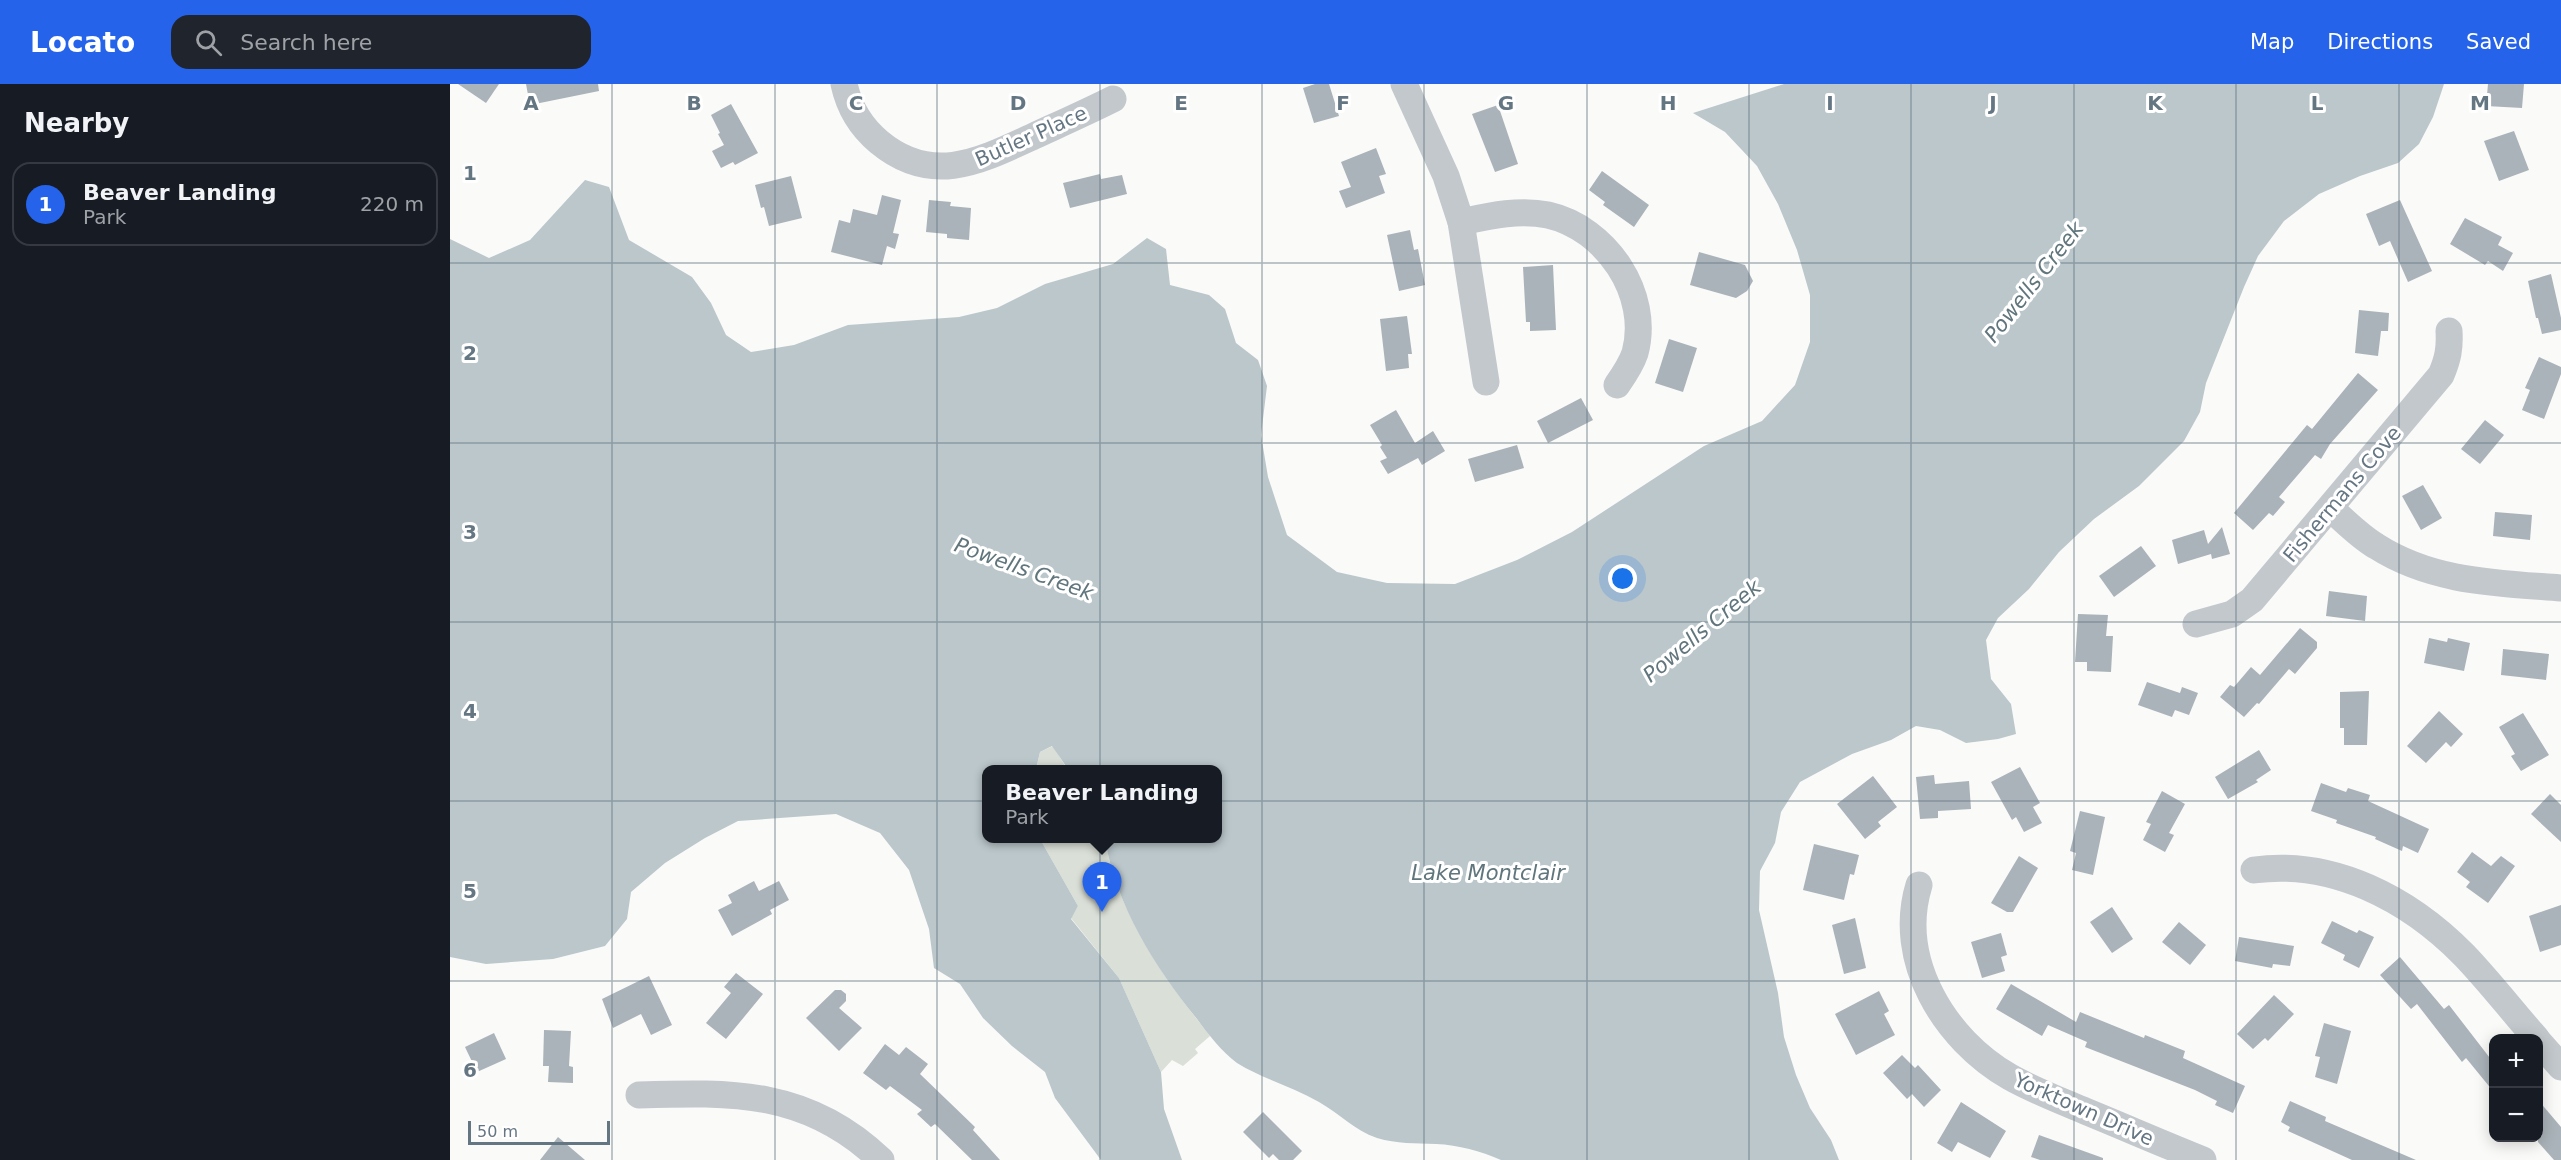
<!DOCTYPE html>
<html lang="en">
<head>
<meta charset="utf-8">
<style>
  :root { --surface:#171b24; --page:#20242c; --text:#f1f3f6; --muted:#9ea1a6; --line:#363941; --accent:#2563eb }
  body { margin:0; font-family:"DejaVu Sans",sans-serif; background:var(--page); color:var(--text) }
  .controls { position:absolute; right:18px; bottom:18px; display:grid; overflow:hidden; border-radius:12px; box-shadow:0 3px 15px #0003 }
  .controls button { width:54px; height:54px; display:grid; place-items:center; padding:0; border:0; border-bottom:2px solid var(--line); background:var(--surface); color:var(--text); font:30px sans-serif }
  .scale { position:absolute; left:18px; bottom:15px; width:142px; box-sizing:border-box; padding-left:6px; border:3px solid #657683; border-top:0; font-size:16px; line-height:21px; white-space:nowrap; color:#657683; -webkit-text-stroke:4px #fff; paint-order:stroke }
  .you { position:absolute; left:1173px; top:495px; width:21px; height:21px; margin:-15px; border:4px solid #fff; border-radius:50%; background:#1a73e8; box-shadow:0 0 0 9px #1a73e833 }
  .badge { display:grid; place-items:center; width:39px; height:39px; border-radius:50%; background:var(--accent); color:#fff; font-size:20px; font-weight:700 }
  .pin { position:absolute; translate:-50% -50px; filter:drop-shadow(0 2px 3px #0008) }
  .pin::after { content:''; position:absolute; top:32px; width:21px; height:18px; background:inherit; clip-path:polygon(0 0,100% 0,50% 100%) }
  .popup { position:absolute; left:532px; top:681px; width:240px; height:78px; box-sizing:border-box; display:grid; place-content:center; border-radius:12px; background:var(--surface); filter:drop-shadow(0 2px 4px #0005); font-size:20px; white-space:nowrap; color:var(--muted) }
  .popup b { font-size:22px; color:var(--text) }
  .popup::after { content:''; position:absolute; left:50%; top:100%; margin-left:-12px; border:12px solid transparent; border-top-color:var(--surface) }
  .list { margin:0; padding:0; list-style:none }
  h2 { display:flex; justify-content:space-between; align-items:center; height:78px; margin:0; padding:0 24px; font-size:26px }
  h2 small { font-size:20px; font-weight:400; color:var(--muted) }
  .list li { display:grid; grid-template-columns:39px 1fr auto; gap:18px; align-items:center; box-sizing:border-box; height:84px; margin:0 12px 12px; padding:0 12px; border:2px solid var(--line); border-radius:18px }
  .list b { display:block; font-size:22px; white-space:nowrap }
  .list p { margin:0; font-size:20px; white-space:nowrap; color:var(--muted) }
  .list em { font-size:20px; font-style:normal; color:var(--muted) }
  .icon { flex:none; width:33px; height:33px; fill:none; stroke:currentColor; stroke-width:2; stroke-linecap:round; stroke-linejoin:round }
  .map { position:relative; flex:none; width:2111px; height:1076px; overflow:hidden }
  header { display:flex; align-items:center; gap:36px; box-sizing:border-box; height:84px; padding:0 30px; background:var(--accent); color:#fff }
  header strong { font-size:28px }
  nav { display:flex; gap:33px; margin-inline-start:auto; font-size:21px }
  .search { width:420px; height:54px; background:var(--page); display:flex; align-items:center; gap:15px; box-sizing:border-box; padding:0 21px; border-radius:18px; color:var(--muted); font-size:22px }
  main { display:flex }
  aside { flex:1; background:var(--surface) }
  .map>svg:first-child { display:block }
</style>
</head>
<body>
<header>
<strong>Locato</strong>
<div class="search"><svg class="icon" aria-label="search" viewBox="0 0 24 24"><circle cx="10" cy="10" r="6"/><path d="M15 15l6 6"/></svg>Search here</div>
<nav><a>Map</a><a>Directions</a><a>Saved</a></nav>
</header>
<main>
<aside>
<h2>Nearby<small></small></h2>
<ul class="list">
<li><span class="badge">1</span><div><b>Beaver Landing</b><p>Park</p></div><em>220 m</em></li>
</ul>
</aside>
<div class="map">
<svg width="2111" height="1076" viewBox="0 0 2111 1076">
  <rect width="100%" height="100%" fill="#fafaf8"/>
  <g fill="#dadfd7">
    <path d="M603,662L617,685L586,686L590,668Z"/>
    <path d="M590,755H655C667,829 714,894 760,952L745,965L748,969L733,982L722,976L711,988L669,894L621,834L628,822Z"/>
  </g>
  <path fill="#bbc7cb" d="M1334,0H1994L1983,33L1969,60L1948,79L1910,92L1869,110L1834,137L1808,172L1794,203L1756,299L1750,328L1734,357L1689,402L1644,435L1609,468L1579,505L1548,534L1536,556L1541,595L1561,620L1566,650L1548,655L1516,659L1490,646L1466,642L1441,656L1402,670L1350,698L1331,728L1325,759L1310,787L1309,826L1328,909L1334,953L1346,991L1360,1024L1381,1056L1389,1076H1051C1030,1067 1009,1061 986,1060C965,1059 947,1060 927,1054C904,1046 890,1030 869,1018C843,1003 813,995 787,979C772,968 758,950 747,935C705,883 666,822 655,755L768,754V686L618,685L602,662L590,668L586,685L536,686V754L590,755L628,822L621,835L669,894L711,988L714,1025L732,1076H651L605,1014L595,988L562,962L533,934L510,900L484,884L479,845L459,786L430,749L386,730L288,737L255,754L215,779L181,808L177,835L155,862L103,875L36,880L0,873V155L39,174L80,156L135,96L159,103L179,156L242,193L261,219L276,251L301,268L344,261L398,241L509,233L547,224L595,200L663,180L697,154L716,165L720,201L759,211L775,225L786,259L808,276L817,302L811,351L818,393L837,451L887,488L937,499L1005,500L1067,476L1122,448L1254,362L1312,337L1345,301L1360,258V211L1347,166L1328,120L1307,82L1275,48L1243,29Z"/>
  <g fill="#aab3b9">
    <path d="M8,0H49L36,19Z"/>
    <path d="M76,0H148L149,7L80,21Z"/>
    <path d="M865,0H879L889,32L864,39L853,4Z"/>
    <path d="M2038,0H2074L2072,24L2036,22Z"/>
    <path d="M281,20L308,69L285,81L283,78L271,84L262,67L274,61L268,50L270,49L261,31Z"/>
    <path d="M1048,21L1068,80L1045,88L1022,30Z"/>
    <path d="M2064,47L2079,86L2049,97L2034,57Z"/>
    <path d="M926,64L936,90L929,92L935,109L896,124L889,107L901,103L891,78Z"/>
    <path d="M1152,87L1199,121L1184,143L1153,121L1155,118L1139,106Z"/>
    <path d="M650,90L651,95L672,91L677,110L620,124L613,99Z"/>
    <path d="M341,92L352,134L319,142L314,123L311,124L305,101Z"/>
    <path d="M432,111L451,116L443,149L449,150L445,165L437,162L432,181L381,168L389,136L400,139L403,125L427,131Z"/>
    <path d="M479,116L501,118L500,122L521,124L519,156L497,154V150L476,148Z"/>
    <path d="M1950,116L1982,187L1958,198L1940,157L1929,162L1916,130Z"/>
    <path d="M2015,134L2052,153L2048,161L2063,169L2053,187L2038,177L2035,181L2000,160Z"/>
    <path d="M960,146L964,166L968,165L975,201L949,207L937,151Z"/>
    <path d="M1249,168L1295,181L1303,197L1297,207L1286,214L1240,201Z"/>
    <path d="M1103,181L1106,246L1080,247V238H1076L1073,183Z"/>
    <path d="M2101,190L2111,234V246L2092,250L2088,234H2086L2078,197Z"/>
    <path d="M1909,226L1939,229L1938,247H1931L1928,272L1905,269Z"/>
    <path d="M957,232L962,270H958L959,284L936,287L930,235Z"/>
    <path d="M1219,255L1247,264L1233,308L1205,299Z"/>
    <path d="M2089,273L2111,283V290L2094,335L2072,326L2080,306L2075,304Z"/>
    <path d="M1908,289L1928,306L1880,360L1871,375L1865,371L1829,413L1835,418L1823,432L1819,429L1803,446L1784,429L1857,341L1862,345Z"/>
    <path d="M1131,314L1143,336L1098,359L1087,337Z"/>
    <path d="M946,326L965,359L983,347L995,367L972,381L968,374L938,390L930,377L937,374L930,363L932,361L920,341Z"/>
    <path d="M2035,336L2054,351L2030,380L2011,365Z"/>
    <path d="M1067,361L1074,384L1025,398L1018,375Z"/>
    <path d="M1973,401L1992,434L1971,446L1952,412Z"/>
    <path d="M2045,428L2082,431L2080,456L2043,452Z"/>
    <path d="M1772,443L1780,470L1762,475L1761,470L1728,480L1722,456L1754,446L1758,460Z"/>
    <path d="M1691,462L1706,482L1664,513L1649,492Z"/>
    <path d="M1879,507L1917,512L1915,537L1876,532Z"/>
    <path d="M1628,530L1658,531L1656,552H1663L1661,588L1637,587V578H1625Z"/>
    <path d="M1850,544L1867,558V564L1845,590L1839,585L1809,620L1807,619L1794,633L1770,613L1780,601L1784,603L1801,583L1810,591Z"/>
    <path d="M1979,554L1997,558L1998,554L2020,559L2014,587L1974,579Z"/>
    <path d="M2053,565L2099,570L2096,596L2051,591Z"/>
    <path d="M1697,598L1730,609L1732,603L1748,609L1739,631L1725,626L1722,633L1688,621Z"/>
    <path d="M1919,607L1917,661H1894V644H1890V608Z"/>
    <path d="M1989,627L2013,650L2001,663L1996,658L1976,679L1957,662Z"/>
    <path d="M2073,629L2099,671L2071,687L2061,672L2065,670L2049,643Z"/>
    <path d="M1809,666L1821,686L1806,696L1808,698L1778,715L1765,693Z"/>
    <path d="M1570,683L1590,719L1583,723L1592,739L1574,748L1566,733L1562,736L1541,698Z"/>
    <path d="M1484,691L1485,700L1519,697L1521,725L1488,727V734L1470,735L1466,693Z"/>
    <path d="M1423,692L1447,723L1428,738L1431,742L1415,755L1387,720Z"/>
    <path d="M1871,699L1896,708L1898,704L1920,711L1918,717L1979,745L1968,769L1953,762L1952,767L1925,755L1926,753L1886,739L1887,736L1861,727Z"/>
    <path d="M1712,707L1735,720L1719,749L1724,751L1715,768L1693,756L1701,740L1696,738Z"/>
    <path d="M2100,710L2111,721V758L2081,730Z"/>
    <path d="M1630,727L1655,733L1643,791L1622,786L1626,769L1620,767Z"/>
    <path d="M1364,760L1409,771L1404,791L1400,790L1394,816L1353,806Z"/>
    <path d="M2022,768L2041,782L2051,772L2065,782L2038,819L2016,803L2020,798L2007,788Z"/>
    <path d="M1569,772L1588,784L1563,828H1557L1541,819Z"/>
    <path d="M304,797L309,807L329,797L339,816L320,826L322,830L282,852L268,826L282,819L278,811Z"/>
    <path d="M2111,821V861L2090,868L2079,832Z"/>
    <path d="M1662,823L1683,855L1662,869L1640,838Z"/>
    <path d="M1405,834L1416,884L1394,890L1382,841Z"/>
    <path d="M1882,837L1907,849L1909,846L1924,853L1909,884L1893,876L1895,871L1871,859Z"/>
    <path d="M1729,838L1756,861L1740,881L1712,858Z"/>
    <path d="M1551,849L1557,871L1551,873L1555,887L1532,894L1521,858Z"/>
    <path d="M1789,853L1844,862L1840,882L1823,880L1822,884L1785,877Z"/>
    <path d="M1950,873L1994,925L1999,921L2043,978V1007L2016,974L2012,978L1967,920L1961,925L1930,891Z"/>
    <path d="M286,889L313,910L276,955L256,939L281,909L274,903Z"/>
    <path d="M199,892L222,941L201,951L191,930L163,944L152,915Z"/>
    <path d="M1561,900L1626,938L1630,928L1694,954L1695,951L1735,967L1733,974L1795,1002L1783,1029L1765,1021L1767,1017L1745,1006L1635,963L1637,958L1598,941L1592,952L1546,925Z"/>
    <path d="M385,906H391L396,910V917L389,924L412,944L389,967L356,934Z"/>
    <path d="M1429,907L1439,927L1434,930L1445,951L1406,971L1385,930Z"/>
    <path d="M1824,911L1844,930L1818,957L1815,954L1803,965L1787,950Z"/>
    <path d="M1874,939L1901,947L1887,1000L1865,993L1870,973L1865,972Z"/>
    <path d="M94,946L121,947L119,982L123,983V999L98,998L99,982H93Z"/>
    <path d="M44,949L56,975L27,988L15,963Z"/>
    <path d="M435,960L449,971L456,963L478,980L470,990L525,1043L523,1046L550,1076H522L485,1040L481,1043L467,1030L472,1026L440,1002L436,1006L413,989Z"/>
    <path d="M1452,971L1465,984L1468,981L1491,1006L1474,1023L1462,1010L1457,1015L1433,989Z"/>
    <path d="M2088,1016L2111,1043V1076H2104L2088,1058Z"/>
    <path d="M1840,1017L1876,1033L1875,1037L1966,1076H1902L1838,1047L1840,1043L1831,1038Z"/>
    <path d="M1511,1018L1556,1047L1540,1074L1508,1058L1502,1068L1487,1059Z"/>
    <path d="M813,1028L852,1067L843,1076H829L823,1070L819,1074L793,1048Z"/>
    <path d="M1589,1051L1653,1074V1076H1590L1581,1073Z"/>
    <path d="M108,1053L135,1076H90Z"/>
  </g>
  <g fill="none" stroke-linecap="round" stroke-linejoin="round">
    <g stroke="#c3c8cc" stroke-width="27">
      <path d="M394,0C399,23 411,43 429,58C482,102 530,77 584,52C610,40 637,28 663,15"/>
      <path d="M954,0L996,92L1011,138L1036,298"/>
      <path d="M1011,138C1039,132 1069,125 1098,131C1156,144 1201,210 1185,269C1181,281 1174,291 1167,301"/>
      <path d="M1880,424C1895,437 1909,452 1926,462C1982,498 2046,499 2111,504"/>
      <path d="M1746,540L1782,530L1802,516L1991,291C1998,275 2000,264 1999,247"/>
      <path d="M1804,786C1883,775 1959,815 2014,871C2039,897 2062,927 2086,954"/>
      <path d="M1469,801C1446,876 1494,955 1560,993C1583,1006 1609,1016 1635,1027C1674,1043 1713,1060 1753,1076"/>
      <path d="M2088,957L2111,983"/>
      <path d="M189,1011C283,1008 358,1006 431,1076"/>
    </g>
  </g>
  <path fill="none" stroke="#657683" stroke-width="1.5" stroke-opacity="0.55" d="M162,0V1076M325,0V1076M487,0V1076M650,0V1076M812,0V1076M974,0V1076M1137,0V1076M1299,0V1076M1461,0V1076M1624,0V1076M1786,0V1076M1949,0V1076M0,179H2111M0,359H2111M0,538H2111M0,717H2111M0,897H2111"/>
  <g text-anchor="middle" dominant-baseline="central" stroke-width="6" stroke-linejoin="round" paint-order="stroke">
    <g font-size="20" fill="#657683" stroke="#fff">
      <text transform="translate(581 52) rotate(-24)">Butler Place</text>
      <text transform="translate(1892 410) rotate(-50)">Fishermans Cove</text>
      <text transform="translate(1634 1025) rotate(24)">Yorktown Drive</text>
    </g>
    <g font-size="21" font-style="italic" fill="#60757c" stroke="#fff">
      <text transform="translate(1584 198) rotate(-52)">Powells Creek</text>
      <text transform="translate(574 485) rotate(20)">Powells Creek</text>
      <text transform="translate(1252 547) rotate(-40)">Powells Creek</text>
      <text x="1038" y="789">Lake Montclair</text>
    </g>
  </g>
  <g font-size="20" text-anchor="middle" font-weight="bold" fill="#657683" stroke="#fff" stroke-width="6" stroke-linejoin="round" paint-order="stroke">
    <text x="81" y="26">A</text>
    <text x="244" y="26">B</text>
    <text x="406" y="26">C</text>
    <text x="568" y="26">D</text>
    <text x="731" y="26">E</text>
    <text x="893" y="26">F</text>
    <text x="1056" y="26">G</text>
    <text x="1218" y="26">H</text>
    <text x="1380" y="26">I</text>
    <text x="1543" y="26">J</text>
    <text x="1705" y="26">K</text>
    <text x="1867" y="26">L</text>
    <text x="2030" y="26">M</text>
    <text x="20" y="96">1</text>
    <text x="20" y="276">2</text>
    <text x="20" y="455">3</text>
    <text x="20" y="634">4</text>
    <text x="20" y="814">5</text>
    <text x="20" y="993">6</text>
  </g>
</svg>
<div class="controls">
<button>+</button>
<button>−</button>
</div>
<div class="scale">50 m</div>
<div class="you"></div>
<div class="pin badge" style="left:652px;top:828px">1</div>
<div class="popup"><b>Beaver Landing</b>Park</div>
</div>
</main>
</body>
</html>
